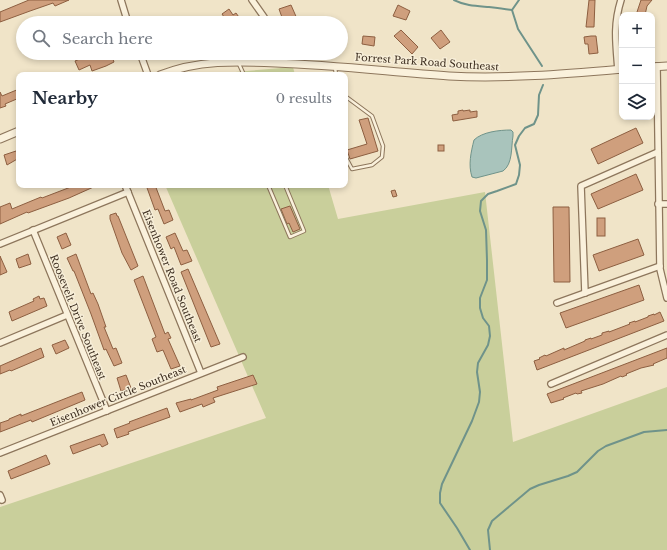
<!DOCTYPE html>
<html lang="en">
<head>
<meta charset="utf-8">
<style>
  :root { --surface:#fff; --page:#f2f2f3; --text:#1f2937; --muted:#747a83; --line:#e0e1e3 }
  body { margin:0; font-family:"Libre Baskerville",serif; background:var(--page); color:var(--text) }
  .controls { position:absolute; right:12px; top:12px; display:grid; overflow:hidden; border-radius:8px; box-shadow:0 2px 6px #0003 }
  .controls button { width:36px; height:36px; display:grid; place-items:center; padding:0; border:0; border-bottom:1px solid var(--line); background:var(--surface); color:var(--text); font:20px sans-serif }
  .list { margin:0; padding:0; list-style:none }
  h2 { display:flex; justify-content:space-between; align-items:center; height:52px; margin:0; padding:0 16px; font-size:17px }
  h2 small { font-size:13px; font-weight:400; color:var(--muted) }
  .icon { flex:none; width:22px; height:22px; fill:none; stroke:currentColor; stroke-width:2; stroke-linecap:round; stroke-linejoin:round }
  .map { position:relative; flex:none; width:667px; height:550px; overflow:hidden }
  .search { position:absolute; background:var(--surface); box-shadow:0 2px 6px #0003; left:16px; top:16px; width:332px; height:44px; display:flex; align-items:center; gap:10px; box-sizing:border-box; padding:0 14px; border-radius:22px; color:var(--muted); font-size:15px }
  .panel { position:absolute; background:var(--surface); box-shadow:0 2px 6px #0003; left:16px; top:72px; width:332px; height:116px; border-radius:8px }
  .map>svg:first-child { display:block }
</style>
</head>
<body>
<div class="map">
<svg width="667" height="550" viewBox="0 0 667 550">
  <rect width="100%" height="100%" fill="#f0e4c8"/>
  <g fill="#c9cf9b">
    <path d="M293,67L295,75H200Z"/>
    <path d="M165,185H328L338,219L485,192L513,442L667,387V550H0V507L266,418Z"/>
  </g>
  <path fill="#a9c4bc" stroke="#6f938a" d="M511,130L513,132V136C511,147 513,164 503,171L476,178L472,177C468,165 471,152 474,140C482,132 499,130 511,130Z"/>
  <g fill="none" stroke-linecap="round" stroke-linejoin="round">
    <g stroke="#6f938a" stroke-width="2">
      <path d="M454,0C466,6 476,6 489,7C497,8 505,9 512,10"/>
      <path d="M512,10L518,29L542,66"/>
      <path d="M512,10L519,0"/>
      <path d="M470,550L457,528L440,503V493L442,484L472,421L479,402L480,392L477,372L478,363L488,345L490,336L489,326L483,318L480,308V298L487,280V260L486,230L480,211L481,201L488,194L497,191L516,184L519,175L520,165L515,145L519,136L525,128L534,124L538,115L539,95L543,85"/>
      <path d="M490,550L488,530L492,521L530,489L539,485L568,476L577,472L598,451L606,446L644,432L667,430"/>
    </g>
  </g>
  <g fill="#cf9f7d" stroke="#8d5f41">
    <path d="M29,0H69L55,6L53,3L30,11L0,22V12Z"/>
    <path d="M589,0H595L594,27H586Z"/>
    <path d="M641,0H652L647,6L645,15H636Z"/>
    <path d="M291,5L298,21L292,23H284L279,9Z"/>
    <path d="M398,5L410,11L406,20L393,16Z"/>
    <path d="M229,9L233,15L236,13L241,20L237,23H228L222,14Z"/>
    <path d="M401,30L418,47L412,54L394,36Z"/>
    <path d="M441,30L450,42L440,49L431,38Z"/>
    <path d="M363,36L375,37L374,46L362,44Z"/>
    <path d="M591,36H596L598,53L589,54L588,44H585L584,37Z"/>
    <path d="M94,53H120L112,57L114,62L106,66L92,71L90,65L79,70L75,61Z"/>
    <path d="M19,89V98L5,104L6,106L0,108V92L2,96Z"/>
    <path d="M463,110V111L470,110V112L477,111V117L453,121L452,115L458,114V111Z"/>
    <path d="M368,118L378,151L350,159L347,150L367,144L359,120Z"/>
    <path d="M636,128L643,143L598,164L591,149Z"/>
    <rect x="438" y="145" width="6" height="6"/>
    <path d="M16,151L19,158L7,165L4,155Z"/>
    <path d="M636,174L643,190L598,209L591,194Z"/>
    <path d="M76,185H98L69,198L28,213L27,212L0,224V207L10,203L12,209L41,197L42,198Z"/>
    <path d="M146,185H155L165,211L169,210L173,220L164,224L158,209L155,210Z"/>
    <path d="M395,190L397,196L393,197L391,191Z"/>
    <path d="M290,206L300,229L293,232L289,223L287,224L281,209Z"/>
    <path d="M553,207H569L570,282H554Z"/>
    <path d="M116,213L117,216H118L138,266L131,270L122,253L110,219V215Z"/>
    <rect x="597" y="218" width="8" height="18"/>
    <path d="M66,233L71,245L62,249L57,237Z"/>
    <path d="M175,233L183,251L187,250L192,261L181,265L174,247L171,249L166,237Z"/>
    <path d="M638,239L644,255L599,271L593,255Z"/>
    <path d="M28,254L31,264L19,268L16,259Z"/>
    <path d="M76,254L91,294L93,293L98,304L106,327H104L113,349L116,348L122,363L114,366L106,349L104,350L91,314L74,271H73L67,258Z"/>
    <path d="M0,256L7,272L0,275Z"/>
    <path d="M188,269L220,344L211,347L181,272Z"/>
    <path d="M143,276L165,334L168,332L171,338L168,339L180,366L171,369L163,350L157,352L152,339L156,337L134,280Z"/>
    <path d="M639,285L644,300L566,328L560,313Z"/>
    <path d="M39,296L40,299L44,298L47,306L12,321L9,312L34,301L33,299Z"/>
    <path d="M660,312L664,321L537,370L534,361L540,359L539,358L545,355L546,356L564,348V350L585,341V340L591,338V339L602,335V333L609,331V332L630,324L629,323L635,321V322L648,317V316L654,314V315Z"/>
    <path d="M65,340L69,348L56,354L52,345Z"/>
    <path d="M41,348L44,357L11,371L10,370L0,374V366Z"/>
    <path d="M667,348V358L653,364L654,365L641,368L626,374L627,375L622,377L621,376L603,384L581,391L582,393L577,394L576,393L563,398L564,399L551,403L547,394Z"/>
    <path d="M126,375L131,388L121,391L117,378Z"/>
    <path d="M253,375L257,384L213,398L215,402L203,407L202,404L180,412L176,403L191,399V400L218,390L217,387Z"/>
    <path d="M82,392L85,400L32,422L31,420L0,432V423L9,420V419L21,414V416Z"/>
    <path d="M167,408L170,417L128,432L129,434L117,438L114,429L130,423L129,422Z"/>
    <path d="M104,434L108,444L102,447L100,444L73,454L70,446Z"/>
    <path d="M46,455L50,464L11,479L8,471Z"/>
  </g>
  <g fill="none" stroke-linecap="round" stroke-linejoin="round">
    <defs>
      <g id="service">
        <path d="M239,64L244,75"/>
        <path d="M335,67L336,75"/>
        <path d="M345,96L372,116L383,146L382,157L372,165L352,169L345,156"/>
        <path d="M268,185L290,237L304,231L285,185"/>
      </g>
      <g id="minor">
        <path d="M121,0L128,23"/>
        <path d="M252,0L264,17L266,23"/>
        <path d="M140,53L148,75"/>
        <path d="M270,53V62"/>
        <path d="M657,66L660,269L667,298"/>
        <path d="M618,70C616,44 613,25 621,0"/>
        <path d="M125,185L201,373"/>
        <path d="M658,204H667"/>
        <path d="M33,230L107,411"/>
        <path d="M0,244L128,192"/>
        <path d="M585,293L581,186L658,152"/>
        <path d="M557,303L660,266"/>
        <path d="M0,343L67,315"/>
        <path d="M551,384L667,335"/>
        <path d="M0,453L243,357"/>
        <path d="M0,495L2,500"/>
      </g>
      <g id="tertiary">
        <path d="M652,67L667,66"/>
        <path d="M160,75C197,60 237,61 276,63C334,65 392,72 449,76C507,79 564,74 622,69"/>
        <path d="M0,139L19,131"/>
      </g>
    </defs>
    <use href="#service" stroke="#8d765c" stroke-width="4.5"/>
    <use href="#minor" stroke="#8d765c" stroke-width="8"/>
    <use href="#tertiary" stroke="#8d765c" stroke-width="9"/>
    <use href="#service" stroke="#faf1dc" stroke-width="2.5"/>
    <use href="#minor" stroke="#faf1dc" stroke-width="5.5"/>
    <use href="#tertiary" stroke="#faf1dc" stroke-width="7"/>
  </g>
  <g text-anchor="middle" dominant-baseline="central" stroke-width="3" stroke-linejoin="round" paint-order="stroke">
    <g font-size="10" fill="#3d2e20" stroke="#f7eed8">
      <text transform="translate(427 62) rotate(4)">Forrest Park Road Southeast</text>
      <text transform="translate(172 276) rotate(68)">Eisenhower Road Southeast</text>
      <text transform="translate(78 317) rotate(68)">Roosevelt Drive Southeast</text>
      <text transform="translate(118 396) rotate(-22)">Eisenhower Circle Southeast</text>
    </g>
  </g>
</svg>
<div class="controls">
<button>+</button>
<button>−</button>
<button><svg class="icon" aria-label="layers" viewBox="0 0 24 24"><path d="M12 4l9 5-9 5-9-5zM3 14l9 5 9-5"/></svg></button>
</div>
<div class="search"><svg class="icon" aria-label="search" viewBox="0 0 24 24"><circle cx="10" cy="10" r="6"/><path d="M15 15l6 6"/></svg>Search here</div>
<section class="panel">
<h2>Nearby<small>0 results</small></h2>
<ul class="list">
</ul>
</section>
</div>
</body>
</html>
